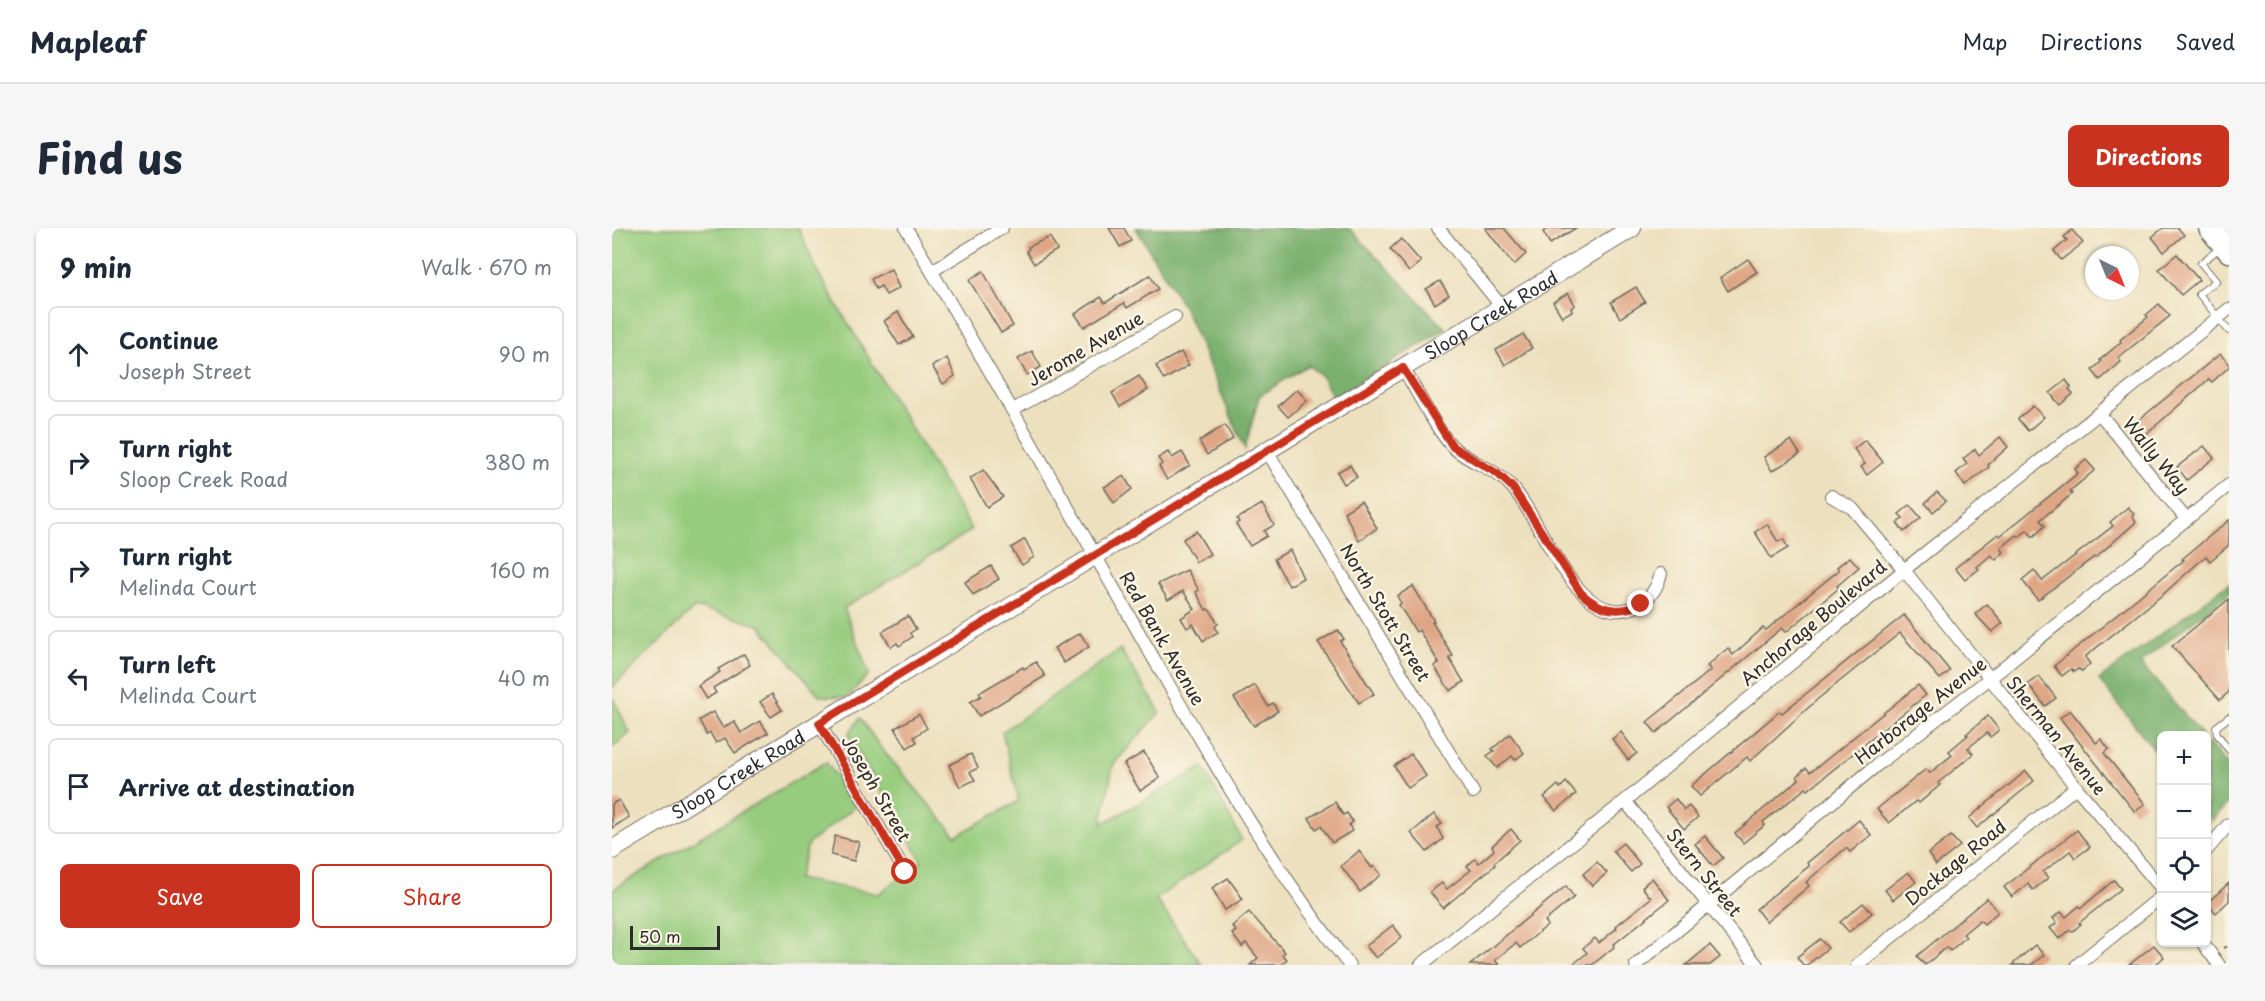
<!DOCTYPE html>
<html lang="en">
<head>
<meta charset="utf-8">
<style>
  :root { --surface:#fff; --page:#f6f6f7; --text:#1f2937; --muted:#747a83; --line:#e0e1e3; --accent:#c8321e }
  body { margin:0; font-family:"Playpen Sans",sans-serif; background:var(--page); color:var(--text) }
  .controls { position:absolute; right:18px; bottom:18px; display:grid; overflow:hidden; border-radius:9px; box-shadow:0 2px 4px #0004 }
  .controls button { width:54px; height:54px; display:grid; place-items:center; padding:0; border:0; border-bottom:2px solid var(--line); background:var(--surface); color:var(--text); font:30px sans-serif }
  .compass { position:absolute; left:1473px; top:18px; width:54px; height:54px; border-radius:50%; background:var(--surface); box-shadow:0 2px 4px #0004; rotate:137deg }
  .scale { position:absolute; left:18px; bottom:15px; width:90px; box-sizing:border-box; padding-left:6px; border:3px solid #2b2b2b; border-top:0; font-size:16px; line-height:21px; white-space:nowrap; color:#2b2b2b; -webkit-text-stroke:4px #fcf5e5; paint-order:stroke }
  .stop { position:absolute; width:18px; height:18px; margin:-14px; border:4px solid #c8321e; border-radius:50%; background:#fff }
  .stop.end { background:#c8321e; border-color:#fff; box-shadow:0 2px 6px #0008 }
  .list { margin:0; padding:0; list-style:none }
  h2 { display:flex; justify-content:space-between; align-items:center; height:78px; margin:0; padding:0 24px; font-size:26px }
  h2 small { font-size:20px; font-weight:400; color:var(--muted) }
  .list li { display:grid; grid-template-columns:39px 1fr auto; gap:18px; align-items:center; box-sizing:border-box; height:96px; margin:0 12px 12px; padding:0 12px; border:2px solid var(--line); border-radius:9px }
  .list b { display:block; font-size:22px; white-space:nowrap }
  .list p { margin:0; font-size:20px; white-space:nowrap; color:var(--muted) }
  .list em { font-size:20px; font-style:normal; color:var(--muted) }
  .actions { display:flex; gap:12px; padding:18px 24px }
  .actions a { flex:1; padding:14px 0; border:2px solid var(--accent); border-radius:9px; text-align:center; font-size:21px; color:var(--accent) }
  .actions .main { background:var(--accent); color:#fff }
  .icon { flex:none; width:33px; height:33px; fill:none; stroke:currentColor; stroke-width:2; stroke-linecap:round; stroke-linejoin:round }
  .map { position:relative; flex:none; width:1617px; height:737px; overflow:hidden; border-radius:9px }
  header { display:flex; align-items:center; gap:36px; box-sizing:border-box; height:84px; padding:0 30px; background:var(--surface); border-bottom:2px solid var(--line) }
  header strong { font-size:28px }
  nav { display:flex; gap:33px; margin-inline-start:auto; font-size:21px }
  .intro { display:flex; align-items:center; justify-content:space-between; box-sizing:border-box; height:144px; padding:0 36px }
  h1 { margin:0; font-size:42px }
  .button { padding:15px 27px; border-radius:9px; background:var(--accent); color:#fff; font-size:21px; font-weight:700 }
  main { display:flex; gap:36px; padding:0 36px }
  aside { flex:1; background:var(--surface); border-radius:9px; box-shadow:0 2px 4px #0004 }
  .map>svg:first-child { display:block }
</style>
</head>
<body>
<header>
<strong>Mapleaf</strong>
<nav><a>Map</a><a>Directions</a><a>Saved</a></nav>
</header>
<div class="intro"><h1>Find us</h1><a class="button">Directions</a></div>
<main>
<aside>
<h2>9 min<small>Walk · 670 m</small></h2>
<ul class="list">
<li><svg class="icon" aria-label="ahead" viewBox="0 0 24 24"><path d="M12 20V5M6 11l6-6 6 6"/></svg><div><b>Continue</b><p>Joseph Street</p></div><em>90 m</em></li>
<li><svg class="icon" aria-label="right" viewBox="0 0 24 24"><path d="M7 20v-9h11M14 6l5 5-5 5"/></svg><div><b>Turn right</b><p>Sloop Creek Road</p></div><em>380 m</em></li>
<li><svg class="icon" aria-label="right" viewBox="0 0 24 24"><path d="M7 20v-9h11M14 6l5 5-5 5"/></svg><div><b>Turn right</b><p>Melinda Court</p></div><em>160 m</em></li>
<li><svg class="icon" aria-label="left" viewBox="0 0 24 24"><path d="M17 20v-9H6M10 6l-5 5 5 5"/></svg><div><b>Turn left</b><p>Melinda Court</p></div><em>40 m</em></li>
<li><svg class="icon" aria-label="arrive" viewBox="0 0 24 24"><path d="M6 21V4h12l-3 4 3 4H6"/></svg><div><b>Arrive at destination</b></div></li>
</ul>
<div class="actions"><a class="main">Save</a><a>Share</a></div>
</aside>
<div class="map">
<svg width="1617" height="737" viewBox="0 0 1617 737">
  <rect width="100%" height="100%" fill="#fcf5e5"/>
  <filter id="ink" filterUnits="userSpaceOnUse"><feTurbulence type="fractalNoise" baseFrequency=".0167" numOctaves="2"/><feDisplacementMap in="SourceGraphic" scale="12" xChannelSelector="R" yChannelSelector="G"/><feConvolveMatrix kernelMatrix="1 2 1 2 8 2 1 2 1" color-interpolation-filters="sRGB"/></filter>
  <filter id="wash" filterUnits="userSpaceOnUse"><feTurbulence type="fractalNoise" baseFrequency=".008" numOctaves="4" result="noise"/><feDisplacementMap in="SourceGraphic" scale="24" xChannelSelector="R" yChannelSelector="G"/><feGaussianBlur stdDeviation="1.35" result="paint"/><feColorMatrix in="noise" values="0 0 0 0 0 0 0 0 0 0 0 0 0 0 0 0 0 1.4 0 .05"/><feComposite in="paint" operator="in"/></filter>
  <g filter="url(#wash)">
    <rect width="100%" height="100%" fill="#ece0be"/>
    <g fill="#97cc7e" stroke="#617c54" stroke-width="1.5">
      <path d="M0,0H186L207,47L360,302L232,380L257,446L235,469L208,468L147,397L83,379L0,460Z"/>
      <path d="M508,421L548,484L501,537L490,596L591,539L630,612L544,671L590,737H0V662L214,534L244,578L196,616L186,651L266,666L310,633L236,507L248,490L269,520L344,608L407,573L390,504Z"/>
      <path d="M0,468L18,505L0,520Z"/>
    </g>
    <g fill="#79b06d" stroke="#526e4c" stroke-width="1.5">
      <path d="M524,0H737L834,101L721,170L711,150L696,137L647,168L633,221L572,80Z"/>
      <path d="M1617,355V365L1528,435L1590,507L1550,508L1549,530L1487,452Z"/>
      <path d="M1594,513L1617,539V574L1599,593L1595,587Z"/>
    </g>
    <g id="blocks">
      <g fill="#dfa685">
        <path d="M497,0H512L519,13L508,19Z"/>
        <path d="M873,0H892L914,26L902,37Z"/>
        <path d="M937,0H964L938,16L931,4Z"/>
        <path d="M1551,0H1566L1572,7L1552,24L1540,9Z"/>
        <path d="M1460,2L1471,15L1449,32L1442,23L1455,12L1452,9Z"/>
        <path d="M438,9L445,22L422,36L414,23L417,21L416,19Z"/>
        <path d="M789,11L809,34L797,44L778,21Z"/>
        <path d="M1565,26L1587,52L1569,67L1547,41Z"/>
        <path d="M1136,31L1145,44L1116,63L1108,50Z"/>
        <path d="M279,41L287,60L274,67L269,58L264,61L259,51Z"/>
        <path d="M371,43L401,98L389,105L357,52Z"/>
        <path d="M538,47L546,61L515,80L512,75L472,99L463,86L489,69L493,75Z"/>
        <path d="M828,53L837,67L823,76L814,61Z"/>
        <path d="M1024,59L1033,74L1008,90L999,74Z"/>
        <path d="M956,65L963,77L959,80L960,83L950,89L941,74Z"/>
        <path d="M1547,76L1558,88L1506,130L1509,134L1488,152L1480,142L1489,134L1488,132L1509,114L1508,112L1536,89L1534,87Z"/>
        <path d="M286,84L301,109L287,117L272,93Z"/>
        <path d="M911,106L920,120L893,137L884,122Z"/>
        <path d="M420,123L429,139L415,147L406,131Z"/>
        <path d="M569,124L577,137L552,152L544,138Z"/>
        <path d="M1608,126L1617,136V139L1600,154L1597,151L1533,207L1523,195Z"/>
        <path d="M335,130L343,148L331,156L320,138Z"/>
        <path d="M527,148L536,162L508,179L500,165Z"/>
        <path d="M1454,152L1459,159L1457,161L1461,166L1448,177L1438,165Z"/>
        <path d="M685,161L695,173L676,189L666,178Z"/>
        <path d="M1421,178L1432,189L1416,203L1406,191Z"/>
        <path d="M613,197L621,211L595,227L587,213Z"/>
        <path d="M1388,209L1396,219L1376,237L1377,239L1353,258L1344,245L1355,236L1351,231L1363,221L1367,227Z"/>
        <path d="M1179,212L1188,226L1160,243L1152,229Z"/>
        <path d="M1253,212L1271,234L1255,247L1249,239L1253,236L1242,221Z"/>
        <path d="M1592,218L1602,230L1575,252L1565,239Z"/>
        <path d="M556,224L560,230L570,224L578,237L555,252L547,238L550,236L546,230Z"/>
        <path d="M1474,232L1483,242L1458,263L1460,266L1428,292L1433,298L1421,309L1415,302L1407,309L1405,307L1389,320L1392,324L1384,332L1379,327L1365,339L1367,341L1353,352L1343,340L1386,306L1388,308L1466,245L1463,241Z"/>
        <path d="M738,237L745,249L732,256L725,244Z"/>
        <path d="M371,242L391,269L375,279L358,251Z"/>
        <path d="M512,248L520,261L502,275L492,259Z"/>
        <path d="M1325,264L1334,273L1321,284L1313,275Z"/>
        <path d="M749,273L765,300L747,313L732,284Z"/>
        <path d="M650,276L662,297L652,303L655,308L638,318L624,296L627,294L625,291Z"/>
        <path d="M1298,277L1309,290L1292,304L1285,295L1291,290L1287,286Z"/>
        <path d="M1516,279L1522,286L1520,288L1524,294L1483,330L1482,329L1426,372L1410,352L1422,342L1430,353L1501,298L1498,294Z"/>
        <path d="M1617,292V317L1598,333L1594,328L1549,368L1473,429L1478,436L1470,443L1466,441L1462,444L1459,441L1450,448L1442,438L1572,332L1570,331Z"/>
        <path d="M1155,296L1166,314L1171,311L1176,320L1159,330L1143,304Z"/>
        <path d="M584,303L598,326L584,334L571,311Z"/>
        <path d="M413,311L422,329L410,337L399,320Z"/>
        <path d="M678,322L691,350L677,358L662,331Z"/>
        <path d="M1238,329L1247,339L1225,358L1227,360L1174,404L1170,400L1044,505L1035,494L1099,442L1095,438L1116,420L1121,427L1151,400L1154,402L1227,342L1225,339Z"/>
        <path d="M379,338L387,351L361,367L353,354Z"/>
        <path d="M575,342L587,362L584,364L594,382L596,381L600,385L606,396L603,398L606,404L591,413L581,396L575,400L569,390L583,381L571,363L556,372L546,356Z"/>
        <path d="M801,358L822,393L820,394L841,428L837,430L852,454L838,463L822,438L827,435L807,402L804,404L787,377L789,375L785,368Z"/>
        <path d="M1617,371V464L1608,472L1560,418Z"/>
        <path d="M1375,376L1391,395L1380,404L1363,386Z"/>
        <path d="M1292,387L1338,443L1328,451L1288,405L1207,470L1138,533L1135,529L1088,568L1079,558L1168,483L1170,485Z"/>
        <path d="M296,388L304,401L298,405L300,409L287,418L285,415L279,419L270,404Z"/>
        <path d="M726,402L732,411L728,413L762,466L747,475L706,414Z"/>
        <path d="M468,405L477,419L452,435L442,420Z"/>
        <path d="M132,426L138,437L101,460L104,465L94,471L86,458L108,444L106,441Z"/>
        <path d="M424,434L433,448L367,488L358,474L369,468L367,465L411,439L412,441Z"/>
        <path d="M1427,448L1444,470L1433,478L1416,456Z"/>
        <path d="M643,457L656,478L661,475L666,483L642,498L622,470Z"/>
        <path d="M1306,457L1314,467L1196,562L1194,560L1151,594L1153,597L1131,615L1123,605L1187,551L1185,548L1194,540L1198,544L1209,536Z"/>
        <path d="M160,466L170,482L159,489L148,474Z"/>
        <path d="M1458,482L1484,515L1489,511L1497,521L1492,525L1533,576L1523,584L1448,490Z"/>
        <path d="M101,484L111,500L122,493L129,505L148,493L156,505L123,525L113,510L104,515L98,505L95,507L87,492Z"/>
        <path d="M307,486L315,500L302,509L305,514L295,520L283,500Z"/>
        <path d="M1376,488L1387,502L1378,509L1375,505L1356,520L1361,526L1326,555L1328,557L1307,575L1304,573L1277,595L1265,581L1314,541L1318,545L1340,527L1337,523L1356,507L1354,506Z"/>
        <path d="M1009,504L1025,525L1016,532L1000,511Z"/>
        <path d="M898,506L912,525L903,532L900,528L885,540L875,528L882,523L880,521Z"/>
        <path d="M532,524L548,550L528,563L512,536Z"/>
        <path d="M359,526L366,540L358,544L363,552L348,559L337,537Z"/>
        <path d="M799,526L814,548L796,560L782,538Z"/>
        <path d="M1414,543L1422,553L1365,600L1357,590Z"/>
        <path d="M954,554L964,566L944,583L932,569L946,557L948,560Z"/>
        <path d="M1064,571L1072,582L1077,578L1086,589L1072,601L1054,579Z"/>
        <path d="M7,572L17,589L0,600V576Z"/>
        <path d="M723,574L731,587L735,585L741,594L737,597L740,603L720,615L709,598L704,601L697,590Z"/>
        <path d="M822,586L830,596L825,599L831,611L815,624L799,605Z"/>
        <path d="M1247,592L1259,607L1238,624L1234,620L1194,654L1197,658L1154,694L1144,681L1197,638L1195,635Z"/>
        <path d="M899,601L908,612L882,635L883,637L831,680L818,664L830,655L835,661L859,642L855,638L863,631L867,635L882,622L880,618Z"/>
        <path d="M1465,602L1478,619L1463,630L1458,623L1431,644L1436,650L1421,662L1416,656L1400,669L1392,659Z"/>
        <path d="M223,608L247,614L242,633L219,627Z"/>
        <path d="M1093,608L1111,630L1101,638L1083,616Z"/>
        <path d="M1339,608L1348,618L1324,637L1316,626Z"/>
        <path d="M1011,615L1028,636L1019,644L1001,623Z"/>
        <path d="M747,623L760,640L762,638L769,647L748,664L729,638Z"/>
        <path d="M985,634L995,645L980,658L971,646Z"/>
        <path d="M1296,644L1304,654L1281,672L1273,662Z"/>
        <path d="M616,650L631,671L613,682L600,660Z"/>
        <path d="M1040,650L1057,672L1001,717L1002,719L980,737H960L975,725L971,720L983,710L987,715L1005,700L1004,698L1039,670L1030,659Z"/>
        <path d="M1502,652L1509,661L1467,695L1469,696L1460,704L1458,702L1447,711L1438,700L1445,695L1441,690L1449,684L1454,689L1467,678L1469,680Z"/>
        <path d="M1617,655V673L1604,685L1595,675Z"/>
        <path d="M954,658L962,669L933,693L936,697L908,720L904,715L883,732L887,737H858Z"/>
        <path d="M1375,670L1386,684L1372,696L1368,692L1351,706L1354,709L1338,723L1335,719L1313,737L1305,728Z"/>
        <path d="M1251,675L1260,685L1237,704L1228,694Z"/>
        <path d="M637,684L673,724L670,727L675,731L669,737H638L646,730L634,715L630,719L620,706L624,703L620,698Z"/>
        <path d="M781,697L790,709L764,730L754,718Z"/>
        <path d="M1208,711L1216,720L1195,737H1191L1185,729Z"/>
        <path d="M1098,717L1108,729L1098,737H1074Z"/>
        <path d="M1423,717L1432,727L1419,737H1400Z"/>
        <path d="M1542,717L1552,729L1543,737H1517Z"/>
      </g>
    </g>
  </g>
  <g filter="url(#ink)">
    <use href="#blocks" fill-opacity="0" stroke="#6f6a5e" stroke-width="1.5"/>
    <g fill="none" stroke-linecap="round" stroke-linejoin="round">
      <defs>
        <g id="lane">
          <path d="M1609,19L1589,35L1604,53L1587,66L1617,103"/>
          <path d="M1617,489L1604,499L1605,506L1617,522"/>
        </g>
        <g id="street">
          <path d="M294,0C375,136 453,274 531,412C595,523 658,636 737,737"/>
          <path d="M826,0L890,79"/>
          <path d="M320,43L390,0"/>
          <path d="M791,140C804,161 826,206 843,221C861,236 884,241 900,259C930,292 962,395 1016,381C1034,377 1044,363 1049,346"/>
          <path d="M401,182L563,89"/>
          <path d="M1488,186L1574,291"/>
          <path d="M655,223L861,564"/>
          <path d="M1219,268L1240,280L1292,342L1464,559L1550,661"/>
          <path d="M207,495L293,644"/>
          <path d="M1013,573L1145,737"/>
          <path d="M1594,623L1617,596"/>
          <path d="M1590,714L1607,737"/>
          <path d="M809,737L1013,573L1292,342L1617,81"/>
          <path d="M1024,737L1265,537L1377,451L1617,257"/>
          <path d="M1245,737L1464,559"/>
          <path d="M1465,737L1550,668"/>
        </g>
        <g id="secondary">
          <path id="s1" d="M0,622L1020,0"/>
        </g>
        <path id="highway" d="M1598,0L1617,23"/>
      </defs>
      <use href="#lane" stroke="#6f6a5e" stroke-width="8"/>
      <use href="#street" stroke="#6f6a5e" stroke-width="14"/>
      <use href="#secondary" stroke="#6f6a5e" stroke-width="20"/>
      <use href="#highway" stroke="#6f6a5e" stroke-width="25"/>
      <path stroke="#6f6a5e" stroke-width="2" stroke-dasharray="4.5 4.5" stroke-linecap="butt" d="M1611,720L1617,718"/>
      <use href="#lane" stroke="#fff" stroke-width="6"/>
      <use href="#street" stroke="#fff" stroke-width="12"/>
      <use href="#secondary" stroke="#fff" stroke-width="18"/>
      <use href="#highway" stroke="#fff" stroke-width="22"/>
    </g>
  </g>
  <g fill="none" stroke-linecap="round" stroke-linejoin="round" filter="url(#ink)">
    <path stroke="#c8321e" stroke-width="8" d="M293,644L207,495L791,140L841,219L886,246L901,260L969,365C987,382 1006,387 1029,376"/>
  </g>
  <g text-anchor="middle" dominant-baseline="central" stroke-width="5" stroke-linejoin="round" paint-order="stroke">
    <g font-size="18" fill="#2b2b2b" stroke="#fcf5e5">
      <text stroke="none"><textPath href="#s1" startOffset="1029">Sloop Creek Road</textPath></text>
      <text transform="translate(473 120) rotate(-30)">Jerome Avenue</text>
      <text transform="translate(1545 227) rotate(51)">Wally Way</text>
      <text transform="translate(774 384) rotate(59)">North Stott Street</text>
      <text transform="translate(1201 394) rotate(-40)">Anchorage Boulevard</text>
      <text transform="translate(551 410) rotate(60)">Red Bank Avenue</text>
      <text transform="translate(1308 482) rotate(-38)">Harborage Avenue</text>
      <text transform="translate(1445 507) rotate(51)">Sherman Avenue</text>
      <text stroke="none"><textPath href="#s1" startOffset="147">Sloop Creek Road</textPath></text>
      <text transform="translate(265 560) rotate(60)">Joseph Street</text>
      <text transform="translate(1343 634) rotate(-39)">Dockage Road</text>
      <text transform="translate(1093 644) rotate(51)">Stern Street</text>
    </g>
  </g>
</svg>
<div class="controls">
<button>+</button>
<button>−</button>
<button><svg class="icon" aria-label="locate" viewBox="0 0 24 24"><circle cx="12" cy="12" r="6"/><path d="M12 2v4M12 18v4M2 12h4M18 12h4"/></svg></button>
<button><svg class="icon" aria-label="layers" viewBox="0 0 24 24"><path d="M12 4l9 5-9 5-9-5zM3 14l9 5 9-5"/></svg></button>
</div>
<svg class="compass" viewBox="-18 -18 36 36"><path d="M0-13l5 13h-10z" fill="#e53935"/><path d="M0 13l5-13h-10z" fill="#747a83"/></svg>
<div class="scale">50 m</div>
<div class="stop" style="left:293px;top:644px"></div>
<div class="stop end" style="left:1029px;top:376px"></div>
</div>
</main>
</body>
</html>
